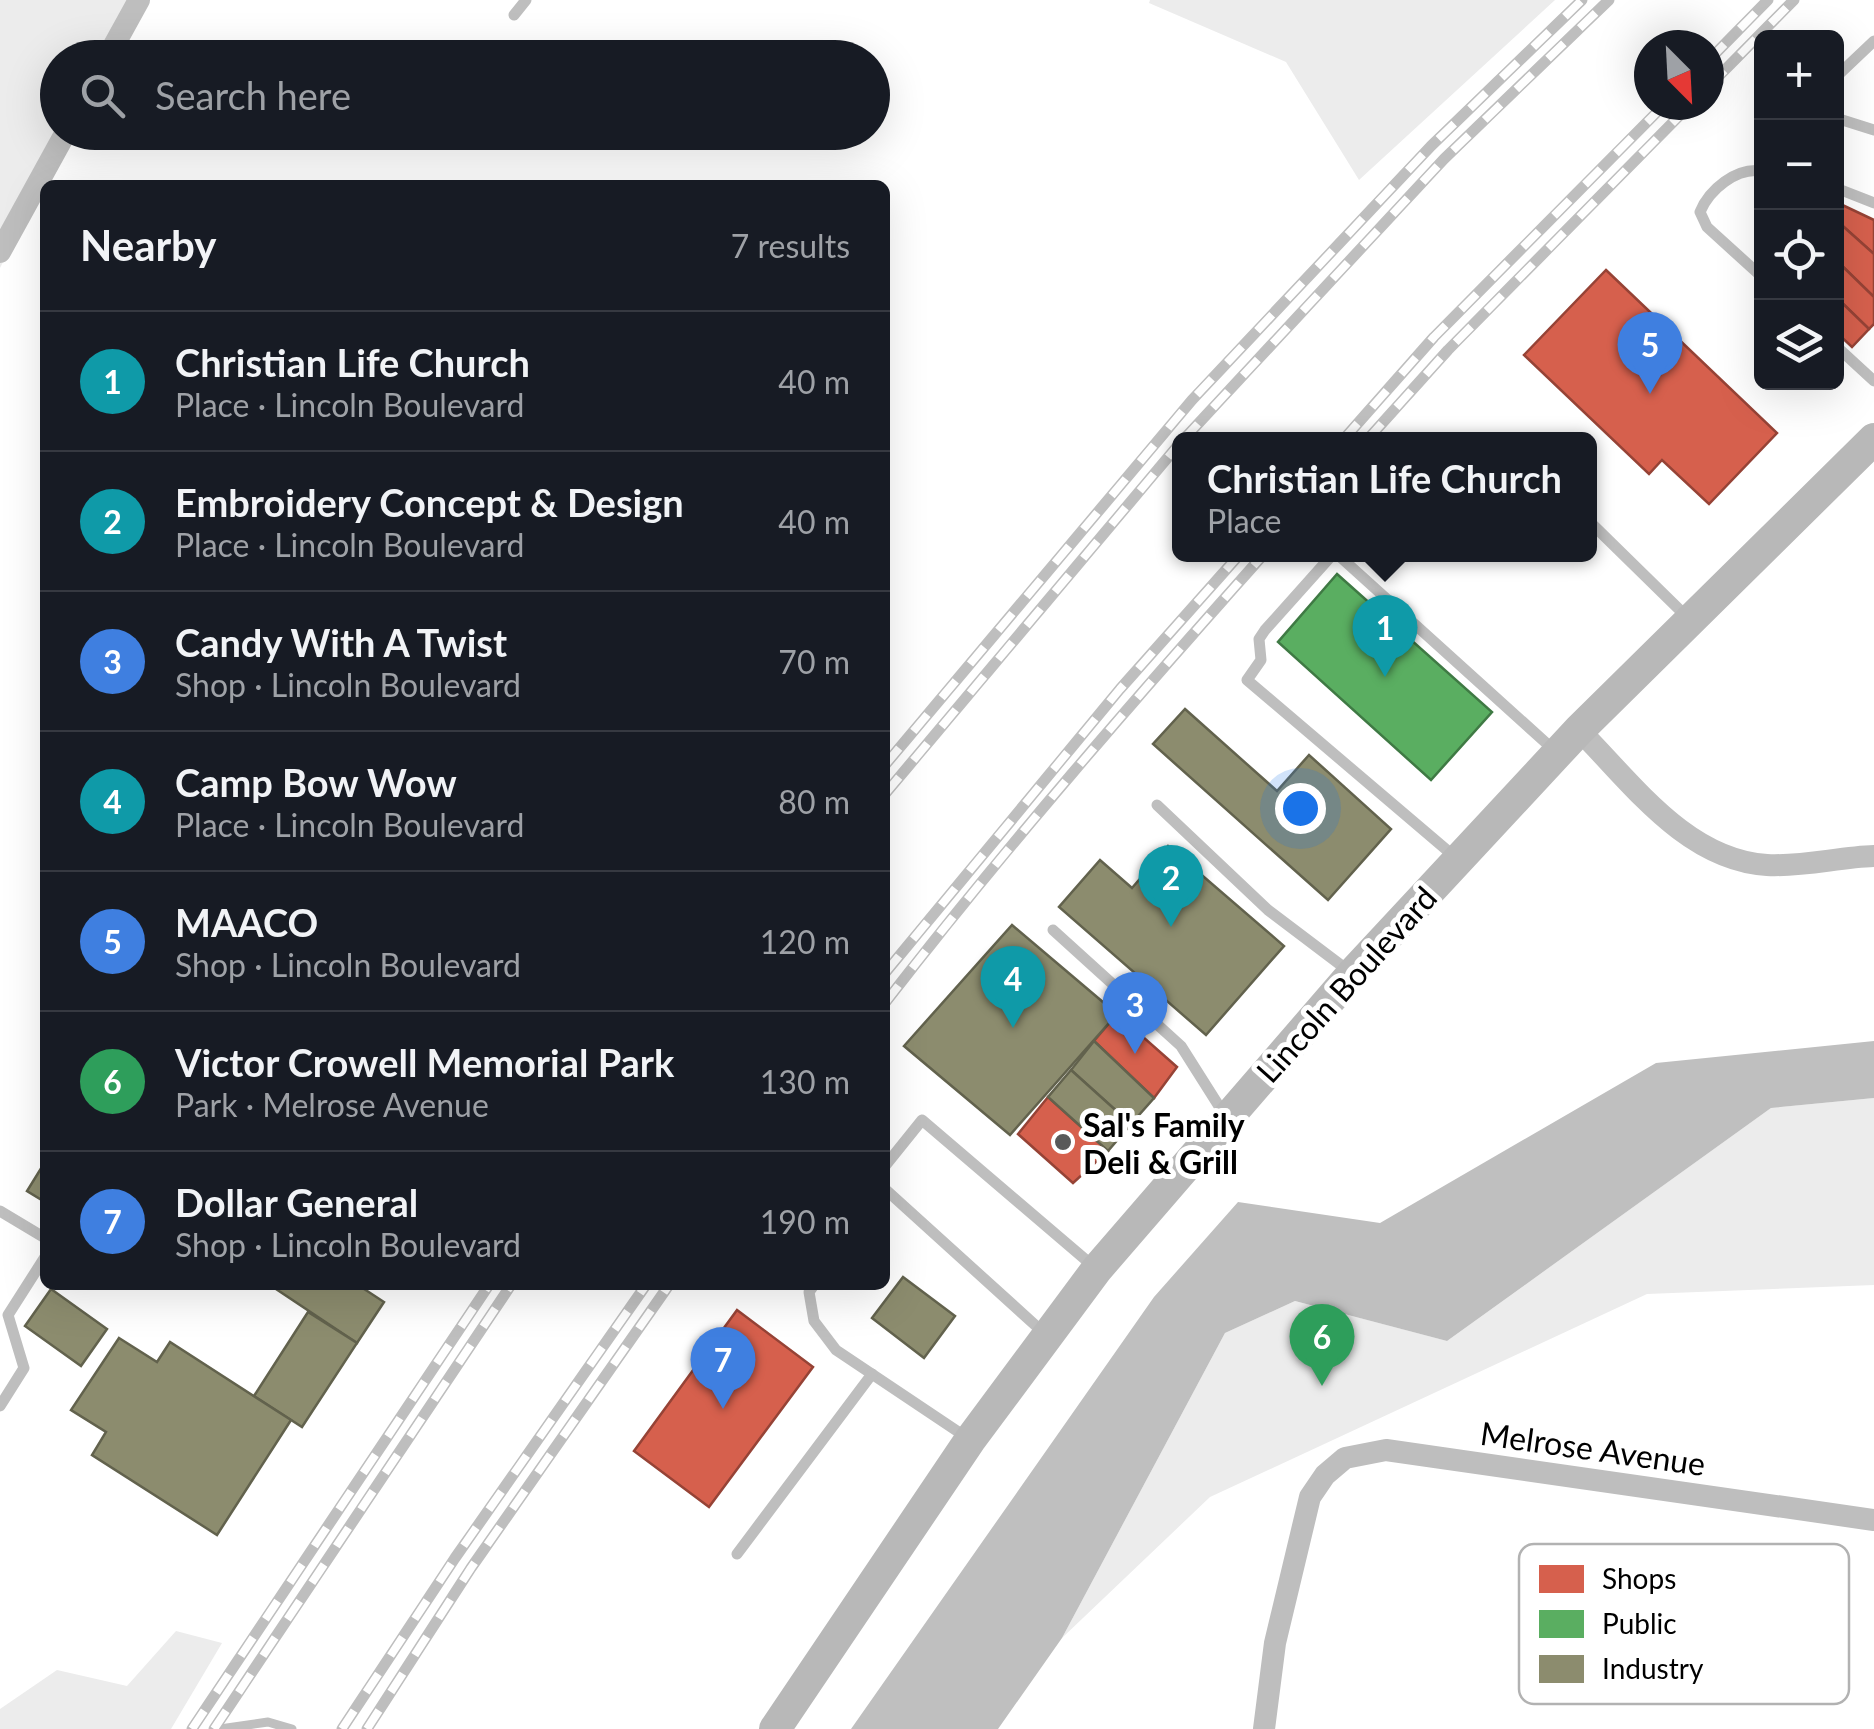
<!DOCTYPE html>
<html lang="en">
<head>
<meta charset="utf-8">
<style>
  :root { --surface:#171b24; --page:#20242c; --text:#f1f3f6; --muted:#9ea1a6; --line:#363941; --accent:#adaeaf }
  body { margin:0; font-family:Lato,sans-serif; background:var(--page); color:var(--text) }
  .controls { position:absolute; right:30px; top:30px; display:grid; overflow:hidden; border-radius:15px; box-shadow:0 10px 40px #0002 }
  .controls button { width:90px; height:90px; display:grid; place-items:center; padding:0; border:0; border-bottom:2px solid var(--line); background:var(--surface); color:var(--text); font:50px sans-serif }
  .compass { position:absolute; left:1634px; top:30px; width:90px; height:90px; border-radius:50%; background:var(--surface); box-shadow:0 10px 40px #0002; rotate:156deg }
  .you { position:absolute; left:1300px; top:808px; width:35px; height:35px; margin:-25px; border:8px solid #fff; border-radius:50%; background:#1a73e8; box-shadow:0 0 0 15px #1a73e833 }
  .badge { display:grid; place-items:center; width:65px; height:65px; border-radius:50%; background:var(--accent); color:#fff; font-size:32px; font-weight:700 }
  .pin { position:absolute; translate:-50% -82px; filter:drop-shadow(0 2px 5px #0008) }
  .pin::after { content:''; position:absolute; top:52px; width:35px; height:30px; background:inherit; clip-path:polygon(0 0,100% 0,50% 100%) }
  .popup { position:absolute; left:1172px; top:432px; width:425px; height:130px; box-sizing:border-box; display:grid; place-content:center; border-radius:15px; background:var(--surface); filter:drop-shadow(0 2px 8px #0005); font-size:32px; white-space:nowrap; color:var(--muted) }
  .popup b { font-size:38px; color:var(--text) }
  .popup::after { content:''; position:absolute; left:50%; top:100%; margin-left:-20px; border:20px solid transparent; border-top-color:var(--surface) }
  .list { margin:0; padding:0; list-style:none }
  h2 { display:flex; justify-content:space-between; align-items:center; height:130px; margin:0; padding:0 40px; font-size:42px }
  h2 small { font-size:32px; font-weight:400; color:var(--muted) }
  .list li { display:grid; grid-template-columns:65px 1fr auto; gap:30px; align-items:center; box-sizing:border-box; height:140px; padding:0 40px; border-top:2px solid var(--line) }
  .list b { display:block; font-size:38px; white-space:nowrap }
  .list p { margin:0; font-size:32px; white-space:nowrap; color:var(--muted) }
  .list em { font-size:32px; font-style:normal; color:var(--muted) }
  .icon { flex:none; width:55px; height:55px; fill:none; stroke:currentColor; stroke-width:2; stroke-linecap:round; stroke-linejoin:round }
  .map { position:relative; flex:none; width:1874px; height:1729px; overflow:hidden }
  .search { position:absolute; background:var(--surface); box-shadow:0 10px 40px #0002; left:40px; top:40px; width:850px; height:110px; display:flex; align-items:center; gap:25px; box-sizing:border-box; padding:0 35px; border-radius:55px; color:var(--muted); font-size:38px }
  .panel { position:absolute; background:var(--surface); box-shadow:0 10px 40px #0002; left:40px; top:180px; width:850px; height:1110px; border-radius:15px }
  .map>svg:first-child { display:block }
</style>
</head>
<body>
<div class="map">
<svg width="1874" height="1729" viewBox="0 0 1874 1729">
  <rect width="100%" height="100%" fill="#fff"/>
  <g fill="#ececec">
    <path d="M0,0H133L104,57L58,58V132L67,133L0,268Z"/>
    <path d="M1150,0H1555L1359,180L1286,62L1149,3Z"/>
    <path d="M1874,1098V1285L1647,1294L1210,1497L1062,1638L1225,1333L1295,1301L1447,1341L1771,1108Z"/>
    <path d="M176,1631L222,1643L171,1729H0V1709L57,1670L127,1686Z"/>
  </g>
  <path fill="#bfbfbf" d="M1874,1041V1098L1771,1108L1447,1341L1295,1301L1225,1333L1062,1638L998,1729H851L1154,1297L1238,1202L1380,1223L1656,1063Z"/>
  <g fill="#d6604d" stroke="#964336" stroke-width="2.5">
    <path d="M1836,202L1874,220V254L1836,220Z"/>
    <path d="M1836,220L1874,254V297L1836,260Z"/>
    <path d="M1836,260L1874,297V324L1869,329L1836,297Z"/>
    <path d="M1606,270L1777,433L1709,504L1662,460L1649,474L1524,355Z"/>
    <path d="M1836,297L1869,329L1852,347L1836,332Z"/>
    <path d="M1117,1014L1177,1067L1154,1098L1094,1041Z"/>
    <path d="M1048,1097L1108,1151L1073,1183L1018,1134Z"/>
    <path d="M737,1310L813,1367L709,1507L634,1451Z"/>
  </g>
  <path fill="#5aae61" stroke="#3f7a44" stroke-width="2.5" d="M1337,574L1492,712L1431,780L1278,642Z"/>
  <g fill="#8c8c6e" stroke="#62624d" stroke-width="2.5">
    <path d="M1185,709L1277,791L1309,755L1391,829L1328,900L1153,744Z"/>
    <path d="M1168,846L1284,946L1206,1035L1059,907L1100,860L1132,888Z"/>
    <path d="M1012,925L1117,1014L1010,1135L904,1046Z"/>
    <path d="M1094,1041L1154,1098L1131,1124L1071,1070Z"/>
    <path d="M1071,1070L1131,1124L1108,1151L1048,1097Z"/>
    <path d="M45,1162V1202L27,1191Z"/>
    <path d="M903,1277L955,1316L924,1358L872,1318Z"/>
    <path d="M270,1285H358L384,1302L357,1343Z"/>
    <path d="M51,1289L107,1329L81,1366L25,1326Z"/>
    <path d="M308,1312L357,1343L302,1427L254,1396Z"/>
    <path d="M119,1338L157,1362L170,1342L291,1420L217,1535L92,1455L106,1432L71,1410Z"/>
  </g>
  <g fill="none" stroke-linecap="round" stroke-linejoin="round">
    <path stroke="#bfbfbf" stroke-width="9" d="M220,1729L268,1722L292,1729"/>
    <g stroke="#bebebe" stroke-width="11">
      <path d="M514,15L526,0"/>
      <path d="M1836,77L1874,41"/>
      <path d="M1836,118L1874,130"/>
      <path d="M1762,171C1736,167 1709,190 1700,212L1707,227L1762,277"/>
      <path d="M1836,188L1874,203"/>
      <path d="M1836,346L1874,381"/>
      <path d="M1590,522L1689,619"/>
      <path d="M1333,554L1265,630L1259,639L1261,660L1247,680L1455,857"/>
      <path d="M1337,554L1555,751"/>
      <path d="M1157,805L1268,910L1350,972"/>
      <path d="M1053,930L1181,1046L1224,1114"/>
      <path d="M885,1166L922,1120L1093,1266"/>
      <path d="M885,1189L1045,1334"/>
      <path d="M0,1211L45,1238"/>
      <path d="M814,1285L809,1292L814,1321L836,1350L966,1437"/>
      <path d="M0,1406L24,1368L8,1315L45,1257"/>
      <path d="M737,1554L872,1374"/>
    </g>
    <g stroke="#bebebe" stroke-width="22">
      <path d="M107,58L139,0"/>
      <path d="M0,252L66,132"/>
      <path d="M1579,730C1632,783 1686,860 1767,865C1803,867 1839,857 1874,856"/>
      <path d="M1264,1729L1275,1643L1310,1497L1325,1475L1345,1458L1386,1450L1874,1520"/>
    </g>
    <path stroke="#b8b8b8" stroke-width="32" d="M775,1729L970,1440L1097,1269L1353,973L1579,730L1874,439"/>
    <defs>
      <g id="rail">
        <path d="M1709,60L1768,0"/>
        <path d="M1709,86L1794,0"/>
        <path d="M1183,440L1444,159L1609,0"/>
        <path d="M1343,440L1434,337L1664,105"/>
        <path d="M1367,440L1448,350L1690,105"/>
        <path d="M885,765L1192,400L1431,146L1582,0"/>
        <path d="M885,794L1180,443"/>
        <path d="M885,973L1120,689L1240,554"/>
        <path d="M885,1003C1005,848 1134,700 1264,554"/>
        <path d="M192,1729L489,1285"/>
        <path d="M214,1729L511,1285"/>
        <path d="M342,1729L455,1558L646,1285"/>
        <path d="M367,1729L471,1568L669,1285"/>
      </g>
    </defs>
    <use href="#rail" stroke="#bebebe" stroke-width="11"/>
    <use href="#rail" stroke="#fff" stroke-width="8" stroke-dasharray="22" stroke-linecap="butt"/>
  </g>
  <circle fill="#595959" stroke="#fff" stroke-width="4" cx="1063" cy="1142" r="10"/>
  <g text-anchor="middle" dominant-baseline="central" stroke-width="10" stroke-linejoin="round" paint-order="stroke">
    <g font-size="32" fill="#000" stroke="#fff">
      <text transform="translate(1346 984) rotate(-48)">Lincoln Boulevard</text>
      <text transform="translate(1593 1448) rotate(8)">Melrose Avenue</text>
    </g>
    <g font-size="32" font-weight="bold" fill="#000" stroke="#fff" text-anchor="start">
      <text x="1083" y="1124">Sal's Family<tspan x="1083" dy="37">Deli &amp; Grill</tspan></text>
    </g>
  </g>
  <rect x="1519" y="1544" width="330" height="160" rx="15" fill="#fff" stroke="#b2b2b2" stroke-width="2.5"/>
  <rect x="1539" y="1565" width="45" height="28" fill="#d6604d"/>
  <rect x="1539" y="1610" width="45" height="28" fill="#5aae61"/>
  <rect x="1539" y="1655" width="45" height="28" fill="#8c8c6e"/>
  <g font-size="28" fill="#000">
    <text x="1602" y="1589">Shops</text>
    <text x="1602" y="1634">Public</text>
    <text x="1602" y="1679">Industry</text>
  </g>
</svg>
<div class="controls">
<button>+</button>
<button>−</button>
<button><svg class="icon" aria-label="locate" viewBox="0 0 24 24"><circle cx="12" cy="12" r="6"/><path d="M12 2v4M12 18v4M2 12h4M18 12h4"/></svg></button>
<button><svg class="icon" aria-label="layers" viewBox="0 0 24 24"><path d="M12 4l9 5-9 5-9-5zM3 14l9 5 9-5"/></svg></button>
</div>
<svg class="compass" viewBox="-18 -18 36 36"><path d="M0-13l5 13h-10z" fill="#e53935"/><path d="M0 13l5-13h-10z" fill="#9ea1a6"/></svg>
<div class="you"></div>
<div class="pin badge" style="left:1385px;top:677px;background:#0f9aa8">1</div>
<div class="popup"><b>Christian Life Church</b>Place</div>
<div class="pin badge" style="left:1171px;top:927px;background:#0f9aa8">2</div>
<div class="pin badge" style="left:1135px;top:1054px;background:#3f7fe0">3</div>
<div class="pin badge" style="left:1013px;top:1028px;background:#0f9aa8">4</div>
<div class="pin badge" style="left:1650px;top:394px;background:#3f7fe0">5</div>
<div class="pin badge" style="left:1322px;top:1386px;background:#2e9e5b">6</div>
<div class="pin badge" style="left:723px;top:1409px;background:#3f7fe0">7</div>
<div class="search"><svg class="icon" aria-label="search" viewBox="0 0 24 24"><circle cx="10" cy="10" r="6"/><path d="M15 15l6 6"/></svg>Search here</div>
<section class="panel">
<h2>Nearby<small>7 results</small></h2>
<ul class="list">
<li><span class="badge" style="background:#0f9aa8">1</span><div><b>Christian Life Church</b><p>Place · Lincoln Boulevard</p></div><em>40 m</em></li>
<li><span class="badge" style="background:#0f9aa8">2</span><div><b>Embroidery Concept &amp; Design</b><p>Place · Lincoln Boulevard</p></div><em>40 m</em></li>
<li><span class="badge" style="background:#3f7fe0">3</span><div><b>Candy With A Twist</b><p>Shop · Lincoln Boulevard</p></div><em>70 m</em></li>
<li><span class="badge" style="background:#0f9aa8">4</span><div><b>Camp Bow Wow</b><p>Place · Lincoln Boulevard</p></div><em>80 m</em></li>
<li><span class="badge" style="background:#3f7fe0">5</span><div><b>MAACO</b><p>Shop · Lincoln Boulevard</p></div><em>120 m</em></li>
<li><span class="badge" style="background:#2e9e5b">6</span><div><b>Victor Crowell Memorial Park</b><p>Park · Melrose Avenue</p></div><em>130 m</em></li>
<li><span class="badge" style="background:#3f7fe0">7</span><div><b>Dollar General</b><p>Shop · Lincoln Boulevard</p></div><em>190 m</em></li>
</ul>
</section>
</div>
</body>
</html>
